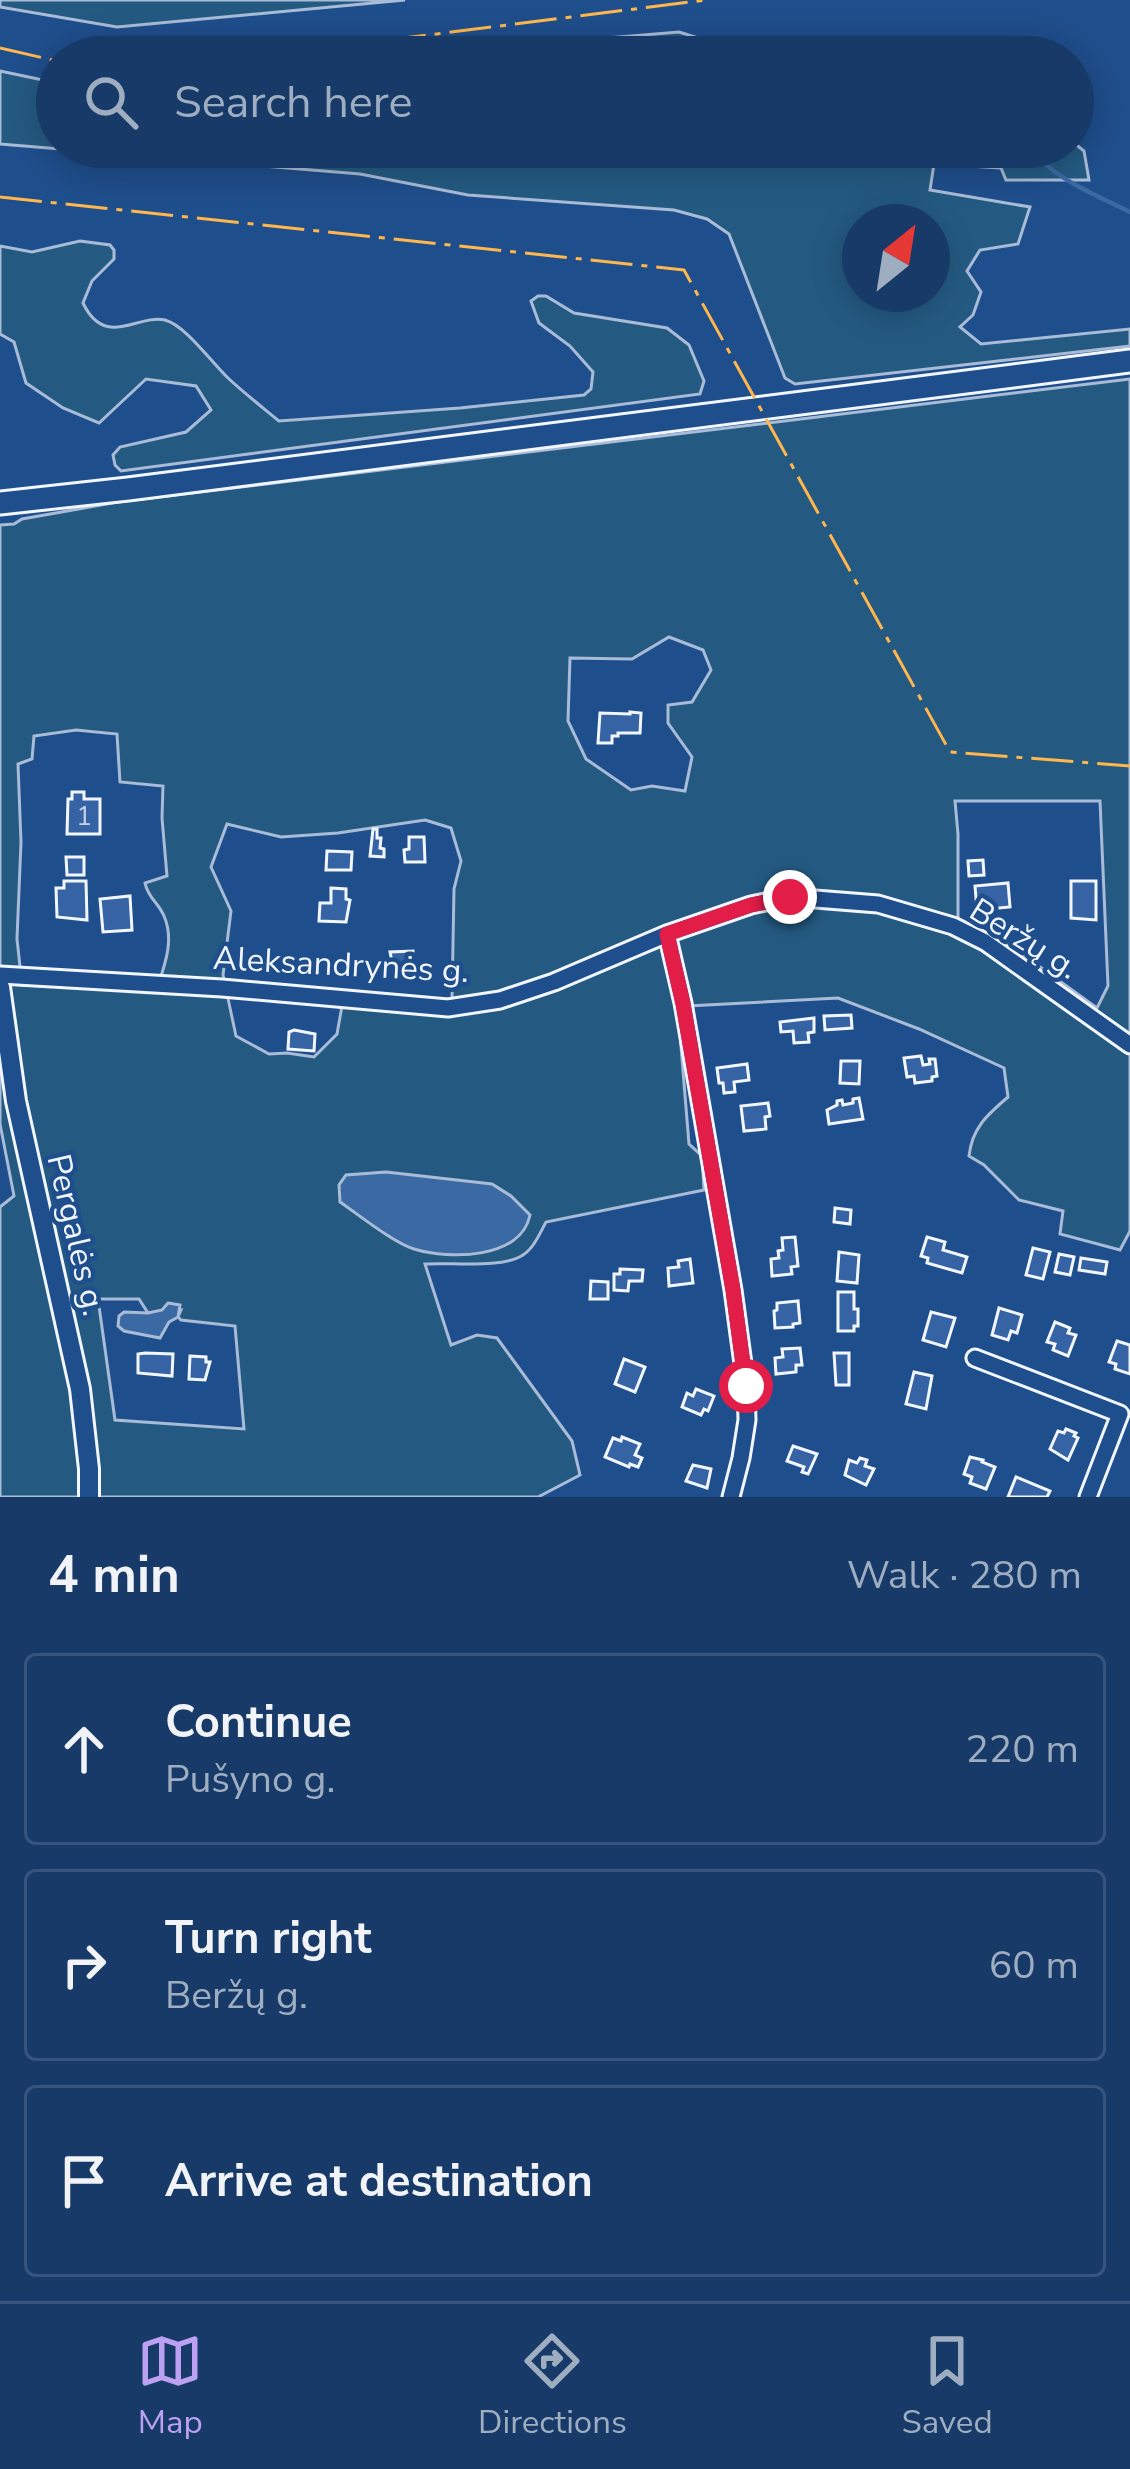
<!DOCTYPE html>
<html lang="en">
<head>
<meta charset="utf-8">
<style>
  :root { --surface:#173a69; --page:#244571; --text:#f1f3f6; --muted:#9eadc0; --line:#36547d; --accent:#bca0f2 }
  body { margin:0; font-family:"Nunito Sans",sans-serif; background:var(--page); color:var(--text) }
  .compass { position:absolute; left:842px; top:204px; width:108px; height:108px; border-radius:50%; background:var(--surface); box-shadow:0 6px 30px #0003; rotate:30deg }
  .stop { position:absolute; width:36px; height:36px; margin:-27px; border:9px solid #e11d48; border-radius:50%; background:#fff }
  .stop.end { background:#e11d48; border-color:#fff; box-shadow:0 3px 12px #0008 }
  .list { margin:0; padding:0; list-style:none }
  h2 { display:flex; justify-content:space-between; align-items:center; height:156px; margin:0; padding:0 48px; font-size:51px }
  h2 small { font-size:39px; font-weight:400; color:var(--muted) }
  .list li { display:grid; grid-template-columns:78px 1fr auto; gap:36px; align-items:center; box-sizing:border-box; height:192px; margin:0 24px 24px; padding:0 24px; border:3px solid var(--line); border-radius:12px }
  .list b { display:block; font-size:45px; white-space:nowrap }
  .list p { margin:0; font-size:39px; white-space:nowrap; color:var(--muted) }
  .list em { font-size:39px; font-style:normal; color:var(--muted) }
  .icon { flex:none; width:66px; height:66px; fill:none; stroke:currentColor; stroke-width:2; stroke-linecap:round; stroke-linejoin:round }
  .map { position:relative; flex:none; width:1130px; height:1497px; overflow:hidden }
  .search { position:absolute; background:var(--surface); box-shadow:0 6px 30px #0003; left:36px; right:36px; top:36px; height:132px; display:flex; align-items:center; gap:30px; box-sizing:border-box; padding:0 42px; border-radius:66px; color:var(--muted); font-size:45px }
  .sheet { height:804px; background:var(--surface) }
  nav { display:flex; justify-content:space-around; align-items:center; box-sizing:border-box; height:168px; border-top:3px solid var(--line); background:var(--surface); font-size:33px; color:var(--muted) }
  nav a { display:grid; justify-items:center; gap:6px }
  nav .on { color:var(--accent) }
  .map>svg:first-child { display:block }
</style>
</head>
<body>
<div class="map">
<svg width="1130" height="1497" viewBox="0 0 1130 1497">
  <rect width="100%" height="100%" fill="#1f4e8c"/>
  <g fill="#245a82" stroke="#a8bbd7" stroke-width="3" fill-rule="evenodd">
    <path d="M0,0H405L117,27L0,7Z"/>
    <path d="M679,32L733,49L811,45L837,57H470L488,48Z"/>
    <path d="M0,71L57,83V147H1030L1035,151L1053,152L1059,147H1073V142L1084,151L1089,180H1006L1001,168L934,164L930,190L1030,207L1018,244L980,250L967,271L981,292L973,315L960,327L981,344L1130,329V346L795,384L785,378L729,234L707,219L674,210L468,195L360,174L0,144ZM860,222H932V294H860Z"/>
    <path d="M80,241L110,245L114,250V259L92,281L83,303C105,349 137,314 165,320C185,325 212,363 228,378C244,393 262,407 279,421L460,408L584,395L591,389L593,372L570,346L539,323L531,301L538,296H546L574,313L667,328L689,345L704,381L700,394L121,471L115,465L113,455L120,447L186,432L211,410L196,386L146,379L99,423L63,408L26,383L14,342L0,334V246L32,252Z"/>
    <path d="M1130,379V1231L1120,1250L1060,1234L1063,1211L1019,1200L984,1165L969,1156C972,1128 987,1115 1008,1097L1004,1068L919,1029L838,998L688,1006L679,1022L689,1144L702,1156L704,1190L546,1222C540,1233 534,1248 523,1255C502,1269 451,1262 425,1264L451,1345L477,1335L497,1338L572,1441L580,1475L538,1497H0V1207L14,1196L0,1124V525L14,524L22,519L118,502ZM669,637L703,650L711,670L692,702L668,705V723L692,757L685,791L652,786L631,790L586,759L568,721L570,658L632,659ZM76,730L117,734L120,782L163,786L162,818L167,876L145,883C148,898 158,902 164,916C175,941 164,967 156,991L22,985L17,939L21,842L18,764L32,759L34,736ZM955,801H1100L1108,986L1097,1008L1004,941L958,919V834ZM425,820L451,828L461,861L454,889L452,999L448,1014L342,1006L337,1034L314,1057L287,1053L269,1054L236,1036L223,975L231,911L211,867L227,824L281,837L338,833ZM98,1299H139L148,1313L181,1310L178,1317L181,1320L235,1326L244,1429L115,1420Z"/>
  </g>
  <g fill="#3b69a3" stroke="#a8bbd7" stroke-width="3">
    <path d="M386,1172L492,1184L511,1196L530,1215C521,1259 450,1260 414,1249C394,1243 359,1215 340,1202L339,1185L346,1175Z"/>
    <path d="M168,1303L180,1305L178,1317L169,1322L160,1338L124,1331L118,1326L119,1316L124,1312L148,1313L162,1310Z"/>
  </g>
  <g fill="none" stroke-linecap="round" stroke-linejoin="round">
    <path stroke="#3b69a3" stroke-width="4.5" d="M1035,151C1049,177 1103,198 1130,212"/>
  </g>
  <g fill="#3563a3" stroke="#f2f6ff" stroke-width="3">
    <path d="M630,712L641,713L640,733H618V736H612V743H598L600,713L630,714Z"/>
    <path d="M72,792H84V799H100V834H67L68,799H72Z"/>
    <path d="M373,829H377V838H381L380,848L384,849V857L370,856Z"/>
    <path d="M409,837H424L425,862H405L404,850L409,849Z"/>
    <path d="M327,851L352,852L351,870H326Z"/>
    <path d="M66,857H84V875H67Z"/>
    <path d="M983,860L984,875L969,876L968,861Z"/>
    <path d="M64,881H86L87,920L57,917L56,888H64Z"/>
    <path d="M1071,881H1096V920L1071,918Z"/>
    <path d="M1008,883L1010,907L977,910L975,886Z"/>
    <path d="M331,888L346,889V899L350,900L346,922L319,921L320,903H331Z"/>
    <path d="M130,896L132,930L103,932L100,899Z"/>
    <path d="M413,951L414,968H411V973L394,971L390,952Z"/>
    <path d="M851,1015L852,1028L825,1030L824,1016Z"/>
    <path d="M814,1018V1032L808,1033L809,1042L794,1043L793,1031L781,1032L780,1022Z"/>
    <path d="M294,1030L315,1034L314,1051L288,1049L289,1032Z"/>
    <path d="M921,1056L923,1065L930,1064L929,1059H935L937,1076L932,1077V1081L915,1083L914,1076L907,1077L904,1058Z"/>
    <path d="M841,1061H860L859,1084L840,1083Z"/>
    <path d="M747,1064L749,1080L734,1082L735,1092L724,1093L723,1083H719L717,1068Z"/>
    <path d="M859,1098L863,1119L829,1124L827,1110L837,1105V1101L842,1100L843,1105L853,1103V1099Z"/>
    <path d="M768,1103L770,1116L765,1117L766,1129L744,1131L741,1106Z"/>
    <path d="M835,1208L851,1210L850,1224L834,1222Z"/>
    <path d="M795,1237L798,1266L791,1267L792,1274L772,1276L771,1259L779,1258L778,1251L783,1250L782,1238Z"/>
    <path d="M927,1237L945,1242L943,1250L967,1257L962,1273L927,1263L928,1258L921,1256Z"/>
    <path d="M1033,1248L1050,1252L1043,1279L1026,1275Z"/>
    <path d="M839,1252L859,1255L857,1283L837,1281Z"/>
    <path d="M1059,1254L1074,1257L1070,1275L1055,1272Z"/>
    <path d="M1081,1258L1107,1262L1105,1274L1079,1270Z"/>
    <path d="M690,1259L693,1283L669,1286L668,1268L679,1267L678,1261Z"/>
    <path d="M620,1269L643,1270L642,1281H629L628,1291L614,1290V1274H620Z"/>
    <path d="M591,1281L608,1282V1299H590Z"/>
    <path d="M838,1292H854V1309H858V1326H854V1331H838Z"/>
    <path d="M798,1301L800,1323L793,1324V1327L775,1328L774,1311L777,1310V1303Z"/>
    <path d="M999,1308L1022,1315L1017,1333L1011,1331L1008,1340L992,1335Z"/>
    <path d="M931,1312L955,1318L946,1347L923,1340Z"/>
    <path d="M1055,1322L1070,1328L1068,1333L1076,1335L1068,1356L1053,1350L1055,1344L1047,1342Z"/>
    <path d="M1117,1341L1130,1345V1374L1115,1369L1116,1364L1109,1362Z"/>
    <path d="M800,1348L802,1365H796V1372L776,1374L775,1358L783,1357L782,1349Z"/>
    <path d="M145,1353L173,1354L172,1376L138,1373V1354Z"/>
    <path d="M834,1353H849V1385H836Z"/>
    <path d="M190,1356L206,1357V1362H210L205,1380L189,1379Z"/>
    <path d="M624,1359L645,1367L635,1392L615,1384Z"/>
    <path d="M914,1372L932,1376L926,1409L906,1404Z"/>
    <path d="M696,1389L714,1396L708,1411L704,1409L701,1415L682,1407L687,1393L693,1396Z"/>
    <path d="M1066,1429L1076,1433L1074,1436L1078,1438L1068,1460L1050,1449L1058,1431L1064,1433Z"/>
    <path d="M622,1437L640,1444L635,1455L642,1458L638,1467L630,1464L629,1467L605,1457L613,1438L621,1441Z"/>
    <path d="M793,1446L817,1454L808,1474L802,1472L804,1467L787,1461Z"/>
    <path d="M970,1457L983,1460L982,1462L995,1467L986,1489L970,1483L972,1477L964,1474Z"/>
    <path d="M860,1458L867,1460L865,1466L874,1469L866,1485L845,1475L849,1460L857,1463Z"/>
    <path d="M693,1465L711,1469L707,1488L686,1481Z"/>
    <path d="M1016,1477L1050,1491L1047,1497H1008Z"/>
  </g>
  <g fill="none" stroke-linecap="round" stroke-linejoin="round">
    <defs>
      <g id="minor">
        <path d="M667,934L683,1003L733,1290L746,1386L747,1420L741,1458L731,1497"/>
        <path d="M0,975L222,988L448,1008L500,1000L554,982L667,934L751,905L790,897L878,904L953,926L985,942L1130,1045"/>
        <path d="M975,1358L1120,1414L1088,1497"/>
      </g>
      <path id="major" d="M0,987L16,1101L80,1389L89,1469V1497"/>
      <path id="highway" d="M0,503L128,489L1130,361"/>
    </defs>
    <use href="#minor" stroke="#f2f6ff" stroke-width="21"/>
    <use href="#major" stroke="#f2f6ff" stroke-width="24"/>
    <use href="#highway" stroke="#f2f6ff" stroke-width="27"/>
    <use href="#minor" stroke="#1f4e8c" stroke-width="15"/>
    <use href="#major" stroke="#1f4e8c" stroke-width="18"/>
    <use href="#highway" stroke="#1f4e8c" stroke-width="21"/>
    <g stroke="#ffb74d" stroke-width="3" stroke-dasharray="42 9 6 9" stroke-linecap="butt">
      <path d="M0,48L57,61"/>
      <path d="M253,57L706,0"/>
      <path d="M0,197L684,270L950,752L1130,766"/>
    </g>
  </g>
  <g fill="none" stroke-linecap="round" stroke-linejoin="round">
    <path stroke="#e11d48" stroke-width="15" d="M746,1386L733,1290L683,1004L667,934L751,905L790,897"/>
  </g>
  <g text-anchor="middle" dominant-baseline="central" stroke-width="9" stroke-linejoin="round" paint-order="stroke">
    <g font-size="27" fill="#c3d1e8">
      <text x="84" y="816">1</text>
    </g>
    <g font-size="33" fill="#f2f6ff" stroke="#1f4e8c">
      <text transform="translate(1024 939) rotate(32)">Beržų g.</text>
      <text transform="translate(341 965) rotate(3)">Aleksandrynės g.</text>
      <text transform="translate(76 1235) rotate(77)">Pergalės g.</text>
    </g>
  </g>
</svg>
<svg class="compass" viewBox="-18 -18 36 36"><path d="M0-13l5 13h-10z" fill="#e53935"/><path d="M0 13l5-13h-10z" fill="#9eadc0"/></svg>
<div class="stop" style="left:746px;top:1386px"></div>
<div class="stop end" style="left:790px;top:897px"></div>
<div class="search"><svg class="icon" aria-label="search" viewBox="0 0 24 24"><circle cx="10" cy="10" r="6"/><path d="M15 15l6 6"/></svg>Search here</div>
</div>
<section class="sheet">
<h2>4 min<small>Walk · 280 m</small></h2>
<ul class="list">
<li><svg class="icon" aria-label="ahead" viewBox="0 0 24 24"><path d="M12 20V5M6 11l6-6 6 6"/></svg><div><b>Continue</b><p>Pušyno g.</p></div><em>220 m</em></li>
<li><svg class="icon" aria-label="right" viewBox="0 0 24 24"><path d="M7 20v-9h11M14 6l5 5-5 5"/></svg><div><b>Turn right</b><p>Beržų g.</p></div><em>60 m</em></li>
<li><svg class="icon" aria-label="arrive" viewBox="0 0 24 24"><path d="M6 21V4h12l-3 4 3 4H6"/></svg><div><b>Arrive at destination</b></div></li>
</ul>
</section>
<nav>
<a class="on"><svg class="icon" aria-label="map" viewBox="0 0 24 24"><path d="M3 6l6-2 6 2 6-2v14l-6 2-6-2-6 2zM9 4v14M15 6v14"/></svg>Map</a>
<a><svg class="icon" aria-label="directions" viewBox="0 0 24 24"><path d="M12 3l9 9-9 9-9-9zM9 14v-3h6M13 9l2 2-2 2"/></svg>Directions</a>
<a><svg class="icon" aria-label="saved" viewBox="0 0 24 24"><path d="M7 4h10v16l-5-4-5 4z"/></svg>Saved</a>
</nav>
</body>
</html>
